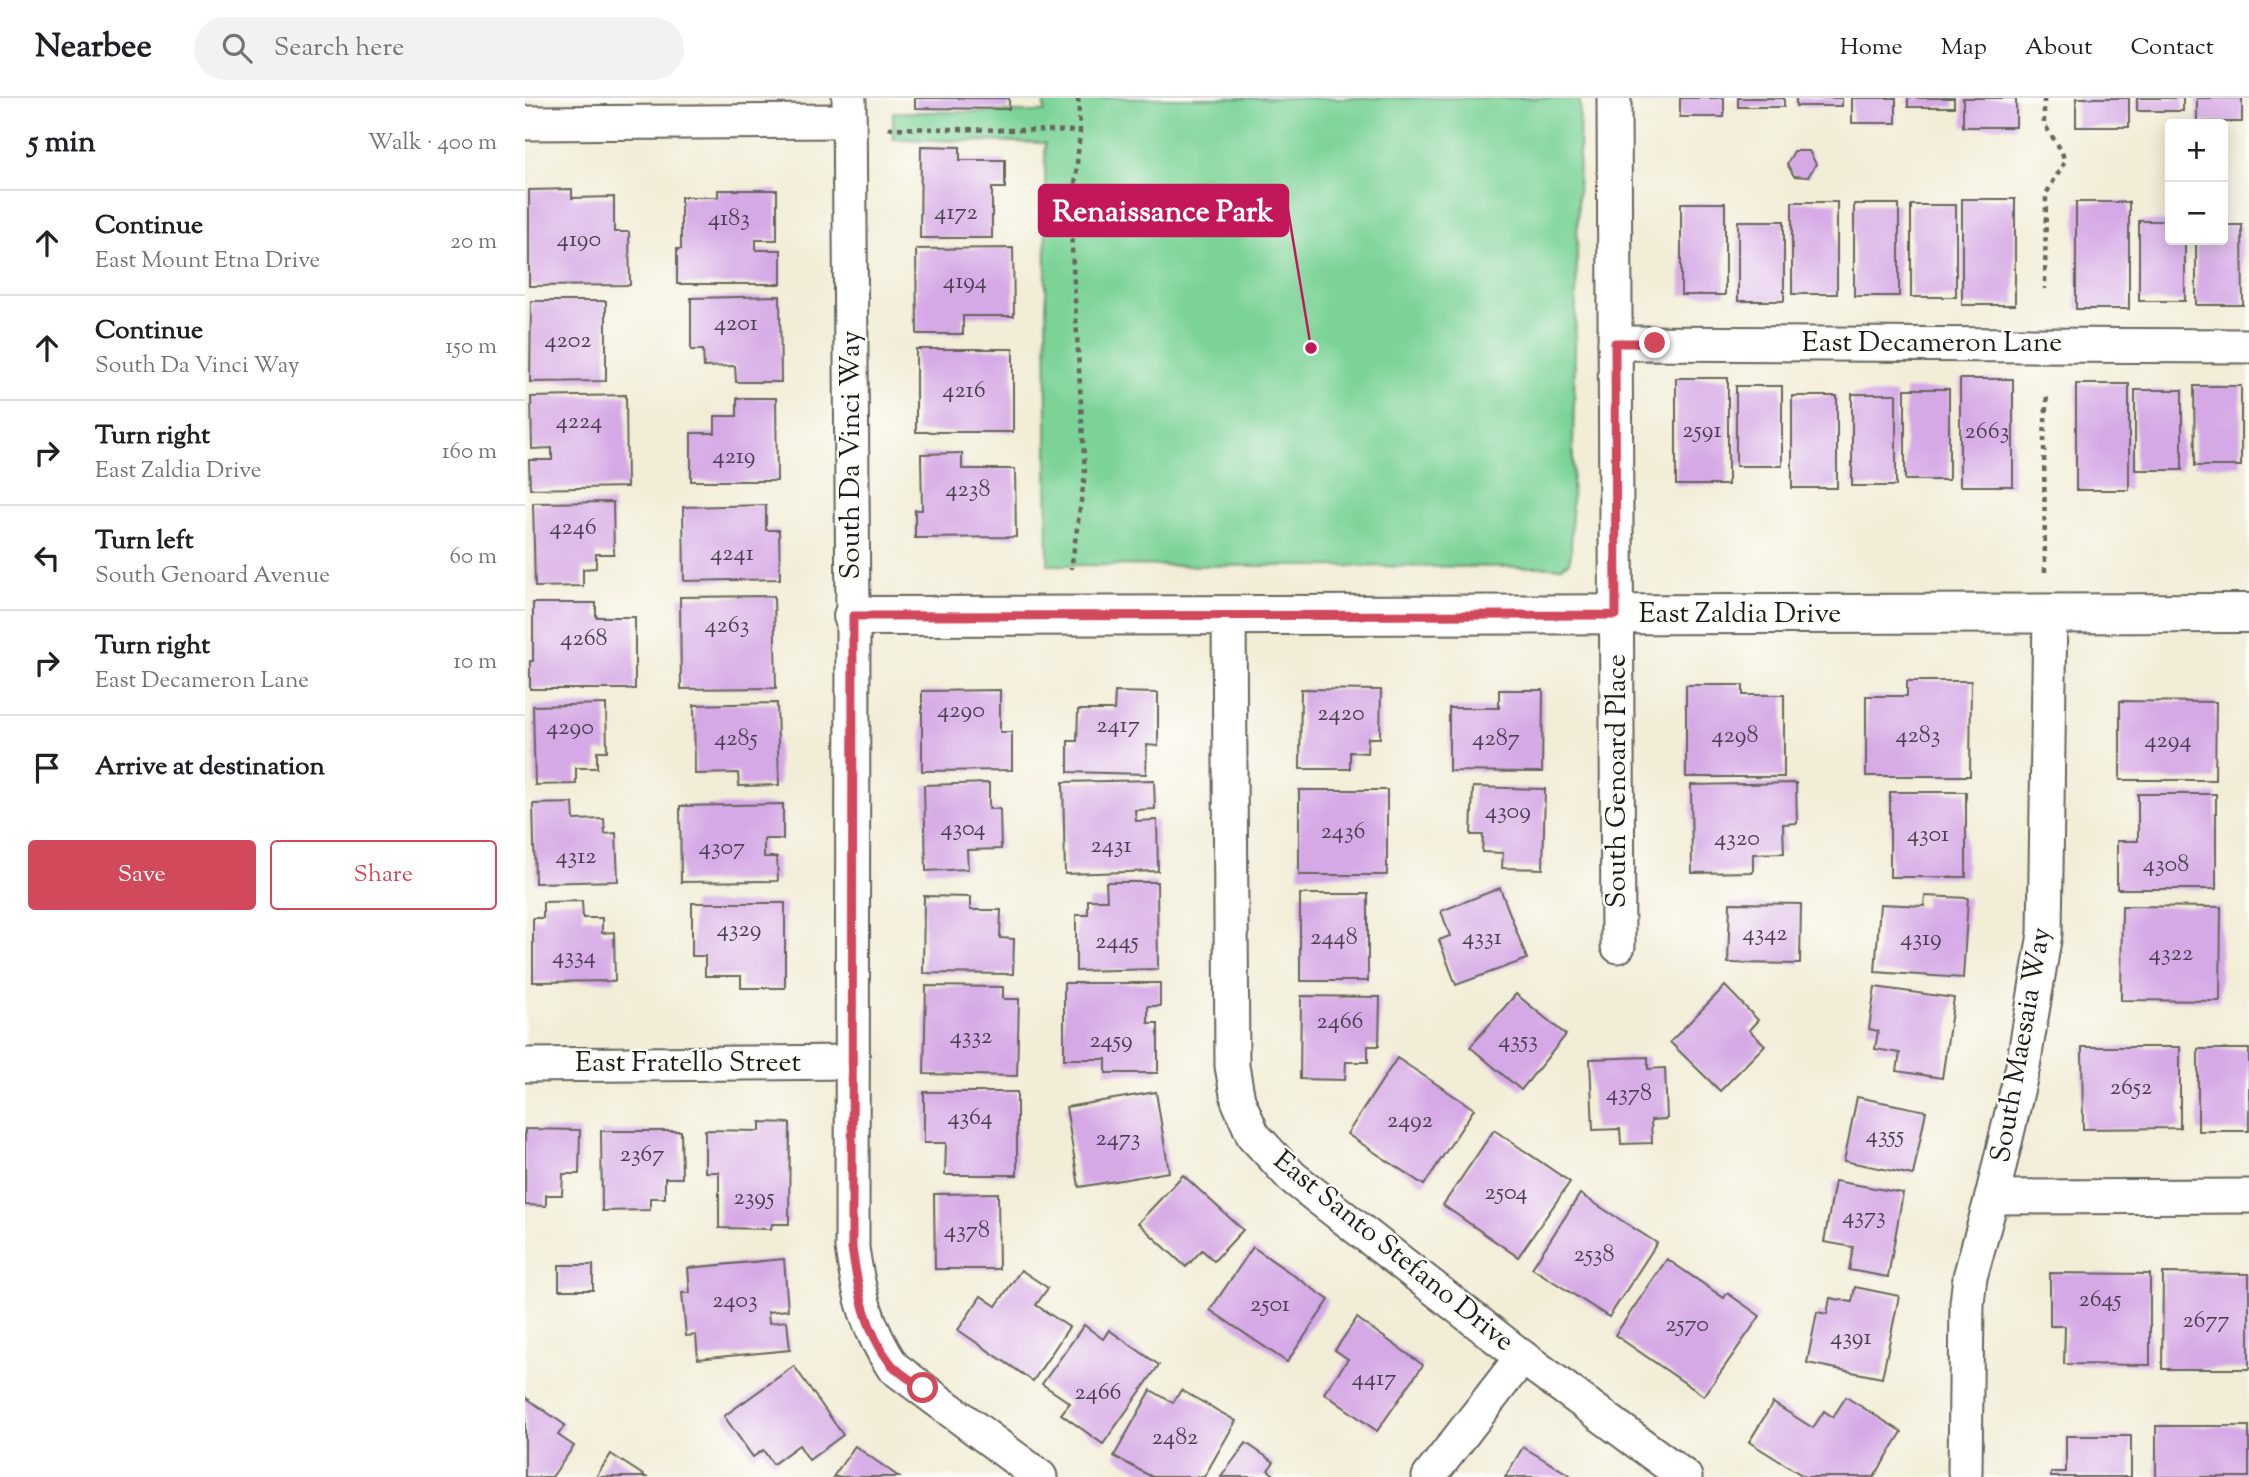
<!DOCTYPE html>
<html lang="en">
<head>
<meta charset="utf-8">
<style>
  :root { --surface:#fff; --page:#f2f2f2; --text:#202124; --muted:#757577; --line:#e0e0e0; --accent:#d1495b }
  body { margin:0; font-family:"Sorts Mill Goudy",serif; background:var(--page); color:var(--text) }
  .controls { position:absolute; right:21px; top:21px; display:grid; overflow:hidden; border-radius:7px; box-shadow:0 4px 18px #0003 }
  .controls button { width:63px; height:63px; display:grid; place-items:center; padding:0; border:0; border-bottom:2px solid var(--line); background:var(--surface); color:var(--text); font:35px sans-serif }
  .stop { position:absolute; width:21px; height:21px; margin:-16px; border:5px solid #d1495b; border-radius:50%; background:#fff }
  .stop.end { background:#d1495b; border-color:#fff; box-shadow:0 2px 7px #0008 }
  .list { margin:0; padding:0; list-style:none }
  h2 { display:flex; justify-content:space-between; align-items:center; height:91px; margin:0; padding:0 28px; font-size:30px }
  h2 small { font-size:23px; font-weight:400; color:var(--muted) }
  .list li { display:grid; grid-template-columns:46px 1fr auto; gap:21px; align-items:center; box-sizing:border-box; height:105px; padding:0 28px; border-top:2px solid var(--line) }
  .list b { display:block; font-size:26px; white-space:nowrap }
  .list p { margin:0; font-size:23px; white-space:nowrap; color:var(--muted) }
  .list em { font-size:23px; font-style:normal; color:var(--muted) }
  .actions { display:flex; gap:14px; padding:21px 28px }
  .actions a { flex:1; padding:16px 0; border:2px solid var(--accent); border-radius:7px; text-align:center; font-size:24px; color:var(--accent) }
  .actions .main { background:var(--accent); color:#fff }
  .icon { flex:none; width:38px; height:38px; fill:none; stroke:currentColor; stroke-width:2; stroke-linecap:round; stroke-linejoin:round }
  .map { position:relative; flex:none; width:1724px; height:1379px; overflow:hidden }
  header { display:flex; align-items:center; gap:42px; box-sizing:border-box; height:98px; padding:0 35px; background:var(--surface); border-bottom:2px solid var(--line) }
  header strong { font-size:33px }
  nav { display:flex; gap:38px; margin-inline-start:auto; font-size:24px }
  .search { width:490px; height:63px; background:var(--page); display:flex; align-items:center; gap:18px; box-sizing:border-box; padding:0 24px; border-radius:38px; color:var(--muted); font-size:26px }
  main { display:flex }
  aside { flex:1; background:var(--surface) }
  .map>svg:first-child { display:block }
</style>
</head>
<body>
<header>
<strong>Nearbee</strong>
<div class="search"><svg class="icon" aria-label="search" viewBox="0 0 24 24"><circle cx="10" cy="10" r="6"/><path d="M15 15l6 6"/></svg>Search here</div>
<nav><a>Home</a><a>Map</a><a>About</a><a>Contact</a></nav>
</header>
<main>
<aside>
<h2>5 min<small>Walk · 400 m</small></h2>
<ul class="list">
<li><svg class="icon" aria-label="ahead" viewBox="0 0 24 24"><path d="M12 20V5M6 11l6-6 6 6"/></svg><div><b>Continue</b><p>East Mount Etna Drive</p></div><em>20 m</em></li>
<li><svg class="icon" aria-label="ahead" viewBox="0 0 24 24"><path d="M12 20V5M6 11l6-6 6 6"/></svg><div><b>Continue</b><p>South Da Vinci Way</p></div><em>150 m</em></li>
<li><svg class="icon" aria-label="right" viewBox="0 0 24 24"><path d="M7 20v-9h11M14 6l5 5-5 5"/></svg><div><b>Turn right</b><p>East Zaldia Drive</p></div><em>160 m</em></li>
<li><svg class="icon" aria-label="left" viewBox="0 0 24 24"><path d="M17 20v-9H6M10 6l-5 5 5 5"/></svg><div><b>Turn left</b><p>South Genoard Avenue</p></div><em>60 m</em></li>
<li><svg class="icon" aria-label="right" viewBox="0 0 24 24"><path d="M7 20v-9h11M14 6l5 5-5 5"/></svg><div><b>Turn right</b><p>East Decameron Lane</p></div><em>10 m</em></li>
<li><svg class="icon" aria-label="arrive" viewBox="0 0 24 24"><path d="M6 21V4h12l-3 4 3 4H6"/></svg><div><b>Arrive at destination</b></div></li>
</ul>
<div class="actions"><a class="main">Save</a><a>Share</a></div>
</aside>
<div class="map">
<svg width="1724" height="1379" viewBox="0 0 1724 1379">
  <rect width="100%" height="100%" fill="#fdfcf7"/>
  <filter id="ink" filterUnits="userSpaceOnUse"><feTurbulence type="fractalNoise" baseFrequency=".0143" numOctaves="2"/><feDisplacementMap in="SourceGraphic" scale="14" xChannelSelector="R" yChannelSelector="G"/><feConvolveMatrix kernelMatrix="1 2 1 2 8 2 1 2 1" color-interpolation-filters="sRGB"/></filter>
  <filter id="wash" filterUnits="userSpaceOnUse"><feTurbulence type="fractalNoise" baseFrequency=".00686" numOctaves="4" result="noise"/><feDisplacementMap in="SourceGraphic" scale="28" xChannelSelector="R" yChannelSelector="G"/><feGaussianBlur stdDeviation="1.57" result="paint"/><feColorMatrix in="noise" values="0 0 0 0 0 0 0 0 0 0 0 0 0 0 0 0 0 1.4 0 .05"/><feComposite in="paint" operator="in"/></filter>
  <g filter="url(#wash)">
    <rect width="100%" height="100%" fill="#f2edd7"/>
    <path fill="#7cd398" stroke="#4c785a" stroke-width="2" d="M519,0H1055L1046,456L1044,464L1036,469L523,467L520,45L368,41V14H519Z"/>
    <g id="blocks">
      <g fill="#d5a9e6">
        <path d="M390,0H484V11L390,10Z"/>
        <rect x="1155" y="0" width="44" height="19"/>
        <rect x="1213" y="0" width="46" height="9"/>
        <rect x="1271" y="0" width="46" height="8"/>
        <rect x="1327" y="0" width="44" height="25"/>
        <rect x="1383" y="0" width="46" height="9"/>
        <rect x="1438" y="0" width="53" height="29"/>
        <rect x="1551" y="0" width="53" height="29"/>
        <rect x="1612" y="0" width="46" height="13"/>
        <rect x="1672" y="0" width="45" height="24"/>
        <path d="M396,48L435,49V62H480V90H467V140H395Z"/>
        <path d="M1269,53H1284L1291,66L1283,79L1269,78L1262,66Z"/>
        <path d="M47,91V100L89,99V134H104L105,187L4,188V92Z"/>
        <path d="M193,92H252V142H231V152H256V186H152V151H156V99H193Z"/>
        <rect x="1437" y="101" width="53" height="106"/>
        <rect x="1267" y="104" width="45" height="92"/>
        <rect x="1551" y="104" width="53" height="107"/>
        <rect x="1156" y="105" width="44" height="92"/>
        <rect x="1329" y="106" width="45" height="92"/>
        <rect x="1386" y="107" width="45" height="92"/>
        <rect x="1213" y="123" width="46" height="80"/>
        <path d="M1614,123H1645V142H1660V203H1614Z"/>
        <path d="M1698,127H1717L1718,207H1671V142H1698Z"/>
        <path d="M488,150L489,218H438V236H392L391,151Z"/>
        <path d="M255,198L256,284H211L210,268L179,269L178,252H166V200Z"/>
        <path d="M6,203H81V283L5,284Z"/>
        <rect x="391" y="251" width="97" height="83"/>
        <rect x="1151" y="280" width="52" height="107"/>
        <rect x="1435" y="281" width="53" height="107"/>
        <rect x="1551" y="286" width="53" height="106"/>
        <rect x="1211" y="288" width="46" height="80"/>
        <path d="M1669,288H1716V368H1670Z"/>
        <rect x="1380" y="291" width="44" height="91"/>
        <rect x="1610" y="292" width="47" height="80"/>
        <rect x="1327" y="296" width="44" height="92"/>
        <path d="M101,297L102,389L5,391L4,362H27V350L7,351L6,299Z"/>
        <rect x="1267" y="298" width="45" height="92"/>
        <path d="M212,300H251L252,383H166V335H190V318H212Z"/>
        <path d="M437,355V371H490L491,439L390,440V412H397L396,356Z"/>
        <path d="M88,404L89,456H71V470L58,471V488L10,489L8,405Z"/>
        <path d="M241,407V432H254L255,481L159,483L158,409Z"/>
        <path d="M249,498L251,590L156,591L155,499Z"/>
        <path d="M8,505H71V519H110V591H5V563H8Z"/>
        <path d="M1382,583H1446L1445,678H1341V598H1382Z"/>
        <path d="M1161,587H1218V597H1259V679H1161Z"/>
        <path d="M776,591L856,592L855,640H843L842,655L825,654V671H775Z"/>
        <path d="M475,592V634H487V672L397,673V593Z"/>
        <path d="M974,592H1018L1017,674L924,673V610H974Z"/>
        <path d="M590,594L633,595V648L622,647L621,676L543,674V643H552L553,612H589Z"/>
        <path d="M1595,603L1691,604L1690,682H1595Z"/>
        <path d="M252,605L254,687L214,688L213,675L170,676L169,607Z"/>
        <path d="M81,606L82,653H72V670H51V686L10,687L8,608Z"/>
        <path d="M629,682L630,711L610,712L611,723L632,722L633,773L540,776L538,684Z"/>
        <path d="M464,685V711H475L476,751L442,752L443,771L401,773L399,687Z"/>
        <path d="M1271,685L1272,725L1258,726L1259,755L1228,756V774L1167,775L1166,687Z"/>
        <path d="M948,689L1020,691L1018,771L977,770L978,755L957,754L958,737H946Z"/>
        <rect x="774" y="692" width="88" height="85"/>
        <rect x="1365" y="694" width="76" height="85"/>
        <path d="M1613,696H1691V791H1592V743H1613Z"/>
        <path d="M48,705L49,722L79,721L80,736L91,735L93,783L10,785L8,706Z"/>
        <path d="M258,706V741H239V759H252L253,783L156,784L155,708Z"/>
        <path d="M581,784H632L633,871L551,873V817H563V802H582Z"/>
        <path d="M975,790L1002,861L931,887L914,842L925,838L916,813Z"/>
        <rect x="775" y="796" width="68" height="87"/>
        <path d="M399,798L445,799V812H476L475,840L489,841L488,876L398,875Z"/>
        <path d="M1400,798L1443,800L1438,880L1350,874L1355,806L1399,808Z"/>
        <path d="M57,803L58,820H77V835L89,834L90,883L8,884V820H18V804Z"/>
        <path d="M167,805H260V890H216V878H180V858H167Z"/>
        <path d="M1205,805L1276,806L1275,866L1203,865Z"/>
        <path d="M1597,808L1696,809L1695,903L1596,902Z"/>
        <path d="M539,885H635V908H623V925H633V975H581V961H539Z"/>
        <path d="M401,888L478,889V901H494L492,978L399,976Z"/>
        <path d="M1200,888L1233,922L1224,932L1240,947L1195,993L1145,944Z"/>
        <path d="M1350,889L1429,900L1417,980L1372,973L1375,955L1350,951L1353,933L1344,931Z"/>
        <path d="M991,896L1041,937L996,992L945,949Z"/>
        <path d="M776,898L855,899L854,948H843V964H821L820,982L775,981Z"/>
        <path d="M1557,949H1655V1030L1558,1031Z"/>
        <rect x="1673" y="951" width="51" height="82"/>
        <path d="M1123,959V971L1140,970L1142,1021L1126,1022L1127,1045L1096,1046L1095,1031L1068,1032L1065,961Z"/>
        <path d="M872,960L949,1011L899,1087L822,1036Z"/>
        <path d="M399,994H492V1077H420L421,1045H399Z"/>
        <path d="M631,994L644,1074L554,1089L541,1009Z"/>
        <path d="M1332,999L1401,1013L1388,1077L1319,1063Z"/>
        <path d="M235,1024L265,1025L264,1126H247L246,1131L194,1130V1074H180V1032L235,1033Z"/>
        <path d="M0,1031L55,1032L54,1076H38L37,1097H21V1108L0,1107Z"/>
        <path d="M969,1032L1045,1084L993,1159L918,1107Z"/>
        <path d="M76,1033H156L157,1080H140V1100H125V1112L77,1113Z"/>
        <path d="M658,1077L718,1132L689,1163L677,1152L661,1169L613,1125Z"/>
        <path d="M1310,1083L1378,1095L1363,1179L1324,1172L1328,1149L1299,1144Z"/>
        <path d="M473,1095L474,1171H410L409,1096Z"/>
        <path d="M1055,1096L1132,1145L1084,1219L1007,1170Z"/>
        <path d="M728,1149L804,1202L762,1264L685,1212Z"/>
        <path d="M259,1161L263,1212L243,1214L244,1225L262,1223L265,1252L173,1261L171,1237L161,1238L157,1195H165L163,1170Z"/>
        <path d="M1142,1161L1199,1200L1202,1195L1235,1218L1179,1298L1090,1237Z"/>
        <rect x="34" y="1167" width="34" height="25"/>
        <path d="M496,1172L523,1190L511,1207L544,1229L508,1283L433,1232L456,1198L471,1208Z"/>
        <path d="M1525,1175L1625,1176V1267L1539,1266L1540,1228H1525Z"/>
        <path d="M1638,1175L1724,1176V1271H1637Z"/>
        <path d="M1330,1189L1374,1198L1357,1280L1282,1265L1292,1214L1302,1216L1305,1200L1327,1204Z"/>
        <path d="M832,1220L898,1267L852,1333L799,1295L823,1261L810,1252Z"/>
        <path d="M559,1227L578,1241L584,1232L634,1267L578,1346L536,1316L545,1305L517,1286Z"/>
        <path d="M269,1268L318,1337L284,1362L274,1347L248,1366L238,1352L228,1359L199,1318Z"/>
        <path d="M626,1292L648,1305L656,1292L711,1323L679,1379H627L589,1358Z"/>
        <path d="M0,1299L40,1327L33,1337L49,1348L27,1379H0Z"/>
        <path d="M1321,1299L1377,1334L1349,1379H1280L1224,1344L1248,1305L1288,1330L1299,1313L1308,1319Z"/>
        <rect x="1631" y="1328" width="93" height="51"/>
        <path d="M1541,1338H1606V1379H1526V1374H1541Z"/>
        <path d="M721,1345L749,1364L743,1372L752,1379H696Z"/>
        <path d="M330,1348L374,1379H308Z"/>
        <path d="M998,1349L1048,1379H980Z"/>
        <path d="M86,1356L121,1379H71Z"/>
      </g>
    </g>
  </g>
  <g filter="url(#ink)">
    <use href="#blocks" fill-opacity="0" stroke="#67655d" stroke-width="2"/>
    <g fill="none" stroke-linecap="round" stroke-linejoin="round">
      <defs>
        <g id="minor">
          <path d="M324,0L328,518L327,1150C334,1197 342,1230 368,1269L515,1379"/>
          <path d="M1089,0L1093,848"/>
          <path d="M0,25L324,23"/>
          <path d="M1090,245L1724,248"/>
          <path d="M704,518L707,968L713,1002L728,1037L767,1079L997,1259L1160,1379"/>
          <path d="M0,967L326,964"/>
          <path d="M1467,1099L1724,1098"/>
          <path d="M1440,1374L1442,1205L1445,1179L1467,1099L1498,968L1520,836L1525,516"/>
          <path d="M904,1379L997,1259"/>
        </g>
        <path id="tertiary" d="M328,518L1724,515"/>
      </defs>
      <use href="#minor" stroke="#67655d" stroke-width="37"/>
      <use href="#tertiary" stroke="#67655d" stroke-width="42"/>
      <g stroke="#67655d" stroke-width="4.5" stroke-dasharray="5 5" stroke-linecap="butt">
        <path d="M553,0L555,33"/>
        <path d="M1519,0V26L1536,52L1540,63L1521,96L1520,191"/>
        <path d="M363,30L555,33L546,133L560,376L546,471"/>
        <path d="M1520,474L1519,338L1522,296"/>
      </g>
      <use href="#minor" stroke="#fff" stroke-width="33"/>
      <use href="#tertiary" stroke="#fff" stroke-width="38"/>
    </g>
  </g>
  <g fill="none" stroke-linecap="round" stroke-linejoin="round" filter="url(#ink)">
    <path stroke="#d1495b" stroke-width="9" d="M398,1290C388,1283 375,1276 367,1267C340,1234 333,1191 327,1150L328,518L1091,517L1090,245H1130"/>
  </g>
  <g text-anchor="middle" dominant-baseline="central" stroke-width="5" stroke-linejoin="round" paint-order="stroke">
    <g font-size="24" fill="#4a3f4e">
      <text x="431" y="115">4172</text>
      <text x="204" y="121">4183</text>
      <text x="54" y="142">4190</text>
      <text x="440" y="184">4194</text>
      <text x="211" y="226">4201</text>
      <text x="43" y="243">4202</text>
      <text x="439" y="293">4216</text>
      <text x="54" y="324">4224</text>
      <text x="1177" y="333">2591</text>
      <text x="1462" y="334">2663</text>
      <text x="209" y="359">4219</text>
      <text x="443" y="392">4238</text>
      <text x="48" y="430">4246</text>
      <text x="207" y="456">4241</text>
      <text x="202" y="528">4263</text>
      <text x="59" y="541">4268</text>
      <text x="436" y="613">4290</text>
      <text x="816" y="616">2420</text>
      <text x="593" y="628">2417</text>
      <text x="45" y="630">4290</text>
      <text x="1210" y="638">4298</text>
      <text x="1393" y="638">4283</text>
      <text x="211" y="641">4285</text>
      <text x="971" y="641">4287</text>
      <text x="1643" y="643">4294</text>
      <text x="983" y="714">4309</text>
      <text x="438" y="731">4304</text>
      <text x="818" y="734">2436</text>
      <text x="1403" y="737">4301</text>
      <text x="1212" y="741">4320</text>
      <text x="586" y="748">2431</text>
      <text x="197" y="750">4307</text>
      <text x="51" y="759">4312</text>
      <text x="1641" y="767">4308</text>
      <text x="214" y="832">4329</text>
      <text x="1240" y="836">4342</text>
      <text x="809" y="840">2448</text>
      <text x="957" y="840">4331</text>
      <text x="1396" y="841">4319</text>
      <text x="592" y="844">2445</text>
      <text x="1646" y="856">4322</text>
      <text x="49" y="859">4334</text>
      <text x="815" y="924">2466</text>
      <text x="446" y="939">4332</text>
      <text x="586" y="943">2459</text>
      <text x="993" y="943">4353</text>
      <text x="1606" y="990">2652</text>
      <text x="1104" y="996">4378</text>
      <text x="445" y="1020">4364</text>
      <text x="885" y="1023">2492</text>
      <text x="1360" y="1038">4355</text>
      <text x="593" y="1041">2473</text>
      <text x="117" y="1057">2367</text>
      <text x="981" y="1095">2504</text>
      <text x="229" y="1100">2395</text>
      <text x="1339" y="1119">4373</text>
      <text x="442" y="1133">4378</text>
      <text x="1069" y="1157">2538</text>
      <text x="1575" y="1202">2645</text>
      <text x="210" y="1203">2403</text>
      <text x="745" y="1207">2501</text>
      <text x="1681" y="1223">2677</text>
      <text x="1162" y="1227">2570</text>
      <text x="1326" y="1240">4391</text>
      <text x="849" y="1281">4417</text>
      <text x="573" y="1295">2466</text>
      <text x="650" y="1340">2482</text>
    </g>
    <g font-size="28" fill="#1c1c1c" stroke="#fdfcf7">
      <text x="1407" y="246">East Decameron Lane</text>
      <text transform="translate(327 357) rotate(-90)">South Da Vinci Way</text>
      <text x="1215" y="517">East Zaldia Drive</text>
      <text transform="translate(1093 683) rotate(-90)">South Genoard Place</text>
      <text transform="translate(1497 947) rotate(-80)">South Maesaia Way</text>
      <text x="163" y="966">East Fratello Street</text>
      <text transform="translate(868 1154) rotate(39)">East Santo Stefano Drive</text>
    </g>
  </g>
  <path fill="none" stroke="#c2185b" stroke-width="2.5" d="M786 250L763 112"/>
  <circle fill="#c2185b" stroke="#fdfcf7" stroke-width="2.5" cx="786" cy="250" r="7"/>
  <rect fill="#c2185b" stroke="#c2185b" stroke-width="2.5" x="514" y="87" width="249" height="51" rx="7"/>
  <g font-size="30" text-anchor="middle" font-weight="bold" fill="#fff">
    <text x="638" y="123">Renaissance Park</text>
  </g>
</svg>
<div class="controls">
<button>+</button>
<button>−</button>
</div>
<div class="stop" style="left:398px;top:1290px"></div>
<div class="stop end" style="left:1130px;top:245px"></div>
</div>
</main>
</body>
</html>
